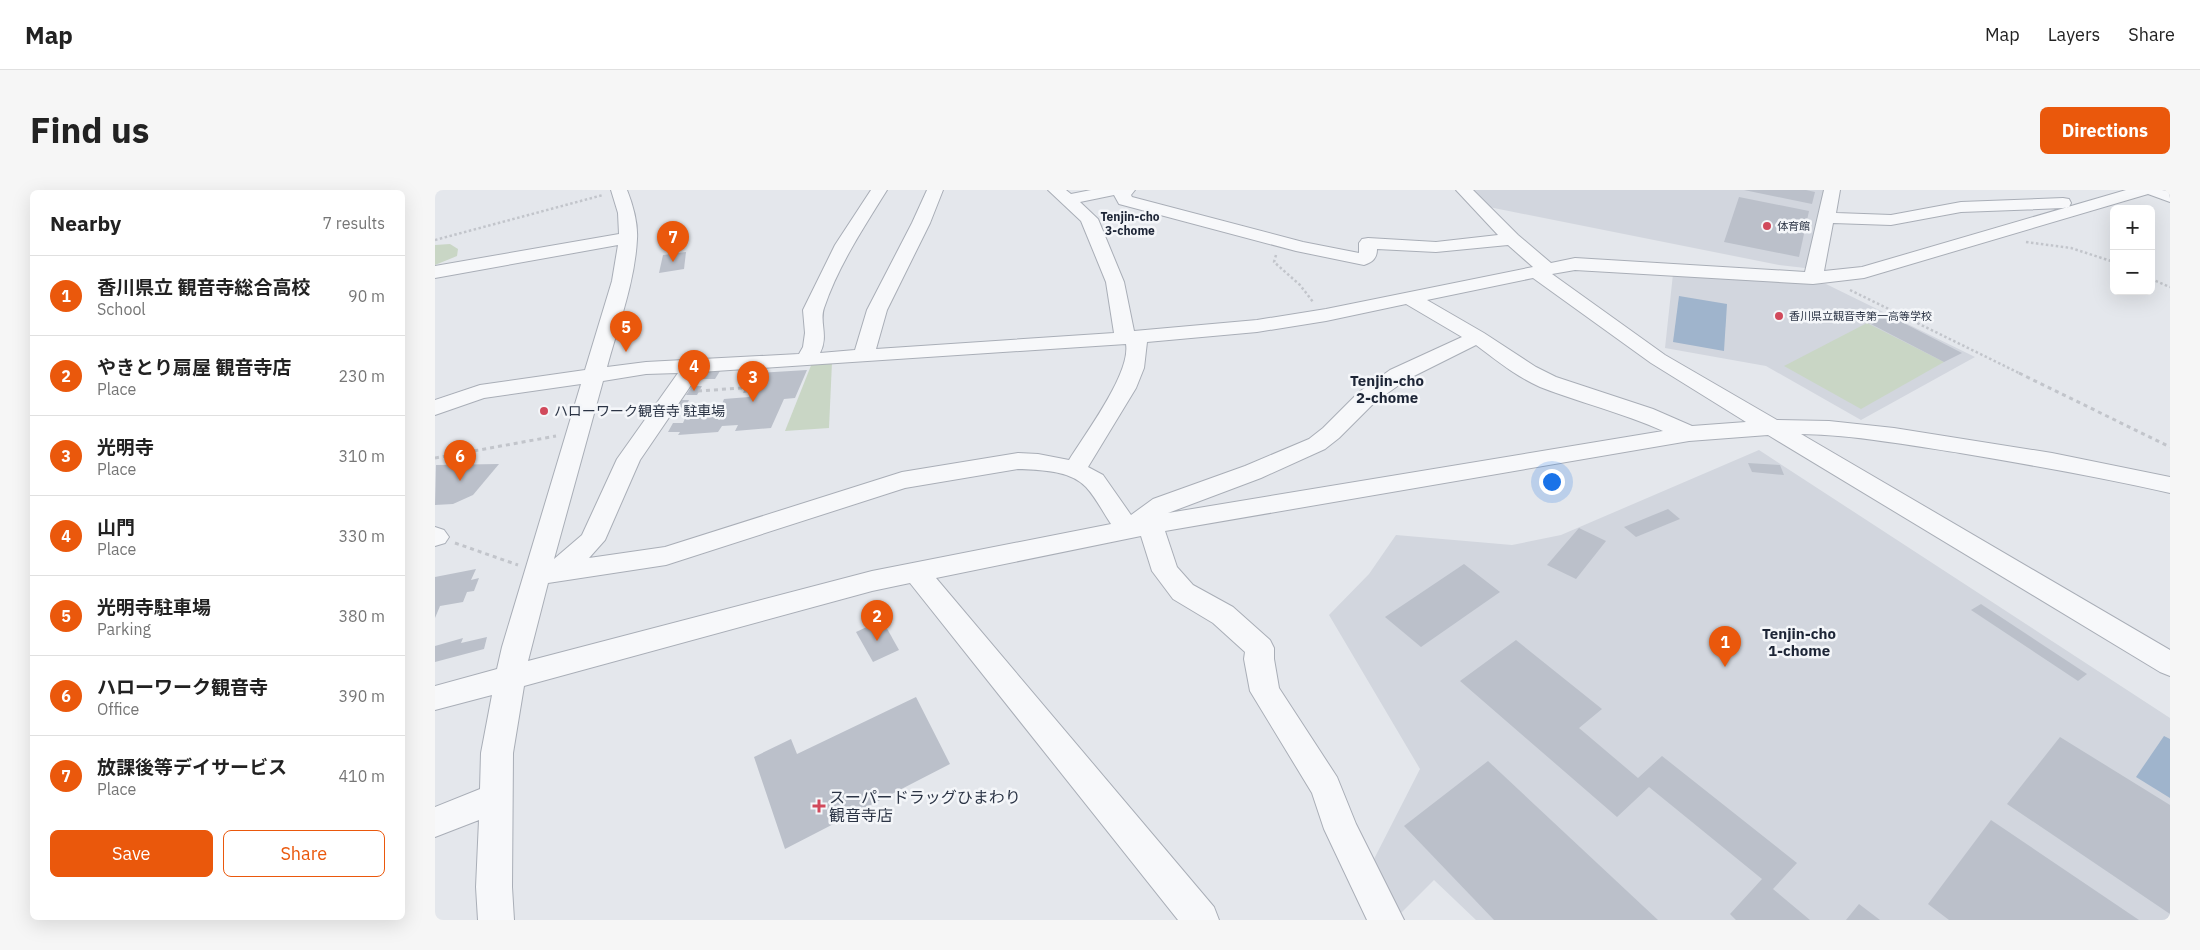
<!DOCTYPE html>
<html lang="en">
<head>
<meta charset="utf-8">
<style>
  :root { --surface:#fff; --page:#f6f6f6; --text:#222; --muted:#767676; --line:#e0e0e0; --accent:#ea580c }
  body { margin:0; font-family:"IBM Plex Sans","Noto Sans JP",sans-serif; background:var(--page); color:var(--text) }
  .controls { position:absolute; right:15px; top:15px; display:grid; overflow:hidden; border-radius:8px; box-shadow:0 5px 20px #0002 }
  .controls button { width:45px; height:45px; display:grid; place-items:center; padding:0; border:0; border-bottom:1px solid var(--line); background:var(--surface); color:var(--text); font:25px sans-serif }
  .you { position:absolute; left:1116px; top:291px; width:18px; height:18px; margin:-12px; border:4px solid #fff; border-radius:50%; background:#1a73e8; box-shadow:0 0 0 8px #1a73e833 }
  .badge { display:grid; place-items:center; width:32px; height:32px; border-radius:50%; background:var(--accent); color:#fff; font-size:16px; font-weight:700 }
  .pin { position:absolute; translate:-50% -41px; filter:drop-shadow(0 1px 2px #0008) }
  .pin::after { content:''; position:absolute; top:26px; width:18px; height:15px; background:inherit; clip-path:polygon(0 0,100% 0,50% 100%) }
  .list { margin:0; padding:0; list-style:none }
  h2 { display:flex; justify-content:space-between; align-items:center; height:65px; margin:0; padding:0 20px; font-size:21px }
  h2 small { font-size:16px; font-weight:400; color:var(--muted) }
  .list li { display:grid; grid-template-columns:32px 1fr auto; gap:15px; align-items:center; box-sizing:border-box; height:80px; padding:0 20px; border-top:1px solid var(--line) }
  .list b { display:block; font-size:19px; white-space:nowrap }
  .list p { margin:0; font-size:16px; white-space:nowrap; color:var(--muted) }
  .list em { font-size:16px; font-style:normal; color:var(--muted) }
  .actions { display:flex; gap:10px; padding:15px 20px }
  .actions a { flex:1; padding:11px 0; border:1px solid var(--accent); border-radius:8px; text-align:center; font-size:18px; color:var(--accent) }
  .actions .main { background:var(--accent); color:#fff }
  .map { position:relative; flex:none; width:1735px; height:730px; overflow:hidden; border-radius:8px }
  header { display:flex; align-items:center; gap:30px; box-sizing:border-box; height:70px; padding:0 25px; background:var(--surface); border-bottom:1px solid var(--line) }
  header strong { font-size:24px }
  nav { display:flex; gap:28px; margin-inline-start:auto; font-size:18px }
  .intro { display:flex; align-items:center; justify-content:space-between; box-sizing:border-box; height:120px; padding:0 30px }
  h1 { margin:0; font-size:35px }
  .button { padding:12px 22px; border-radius:8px; background:var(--accent); color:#fff; font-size:18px; font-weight:700 }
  main { display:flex; gap:30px; padding:0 30px }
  aside { flex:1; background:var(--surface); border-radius:8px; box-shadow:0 5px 20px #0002 }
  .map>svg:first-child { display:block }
</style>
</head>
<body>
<header>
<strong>Map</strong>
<nav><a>Map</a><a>Layers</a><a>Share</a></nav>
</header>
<div class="intro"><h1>Find us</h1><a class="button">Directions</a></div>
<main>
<aside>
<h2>Nearby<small>7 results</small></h2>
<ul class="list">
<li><span class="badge">1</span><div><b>香川県立 観音寺総合高校</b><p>School</p></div><em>90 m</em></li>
<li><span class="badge">2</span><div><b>やきとり扇屋 観音寺店</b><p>Place</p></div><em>230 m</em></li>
<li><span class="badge">3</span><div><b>光明寺</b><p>Place</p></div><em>310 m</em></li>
<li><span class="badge">4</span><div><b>山門</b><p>Place</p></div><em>330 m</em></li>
<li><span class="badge">5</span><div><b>光明寺駐車場</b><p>Parking</p></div><em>380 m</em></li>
<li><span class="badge">6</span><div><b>ハローワーク観音寺</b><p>Office</p></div><em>390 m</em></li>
<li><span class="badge">7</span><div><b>放課後等デイサービス</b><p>Place</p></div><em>410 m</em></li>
</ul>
<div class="actions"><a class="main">Save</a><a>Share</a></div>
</aside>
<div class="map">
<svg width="1735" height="730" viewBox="0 0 1735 730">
  <rect width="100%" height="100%" fill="#e4e7ec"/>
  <g fill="#d2d6de">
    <path d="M1035,0H1392L1380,72L1370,78L1344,75L1049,16Z"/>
    <path d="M1238,84L1391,94L1540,167L1426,230L1331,176L1230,158Z"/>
    <path d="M1324,260L1735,528V730H1041L999,690L965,724L939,669L985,579L894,425L934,384L961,345L1077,355L1126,345Z"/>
  </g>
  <g fill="#c9d6c5">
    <path d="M15,54L23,59L22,66L0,75V55Z"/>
    <path d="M1432,133L1509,172L1426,219L1349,176Z"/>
    <path d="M397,172L394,238L350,241L377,173Z"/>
  </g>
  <g fill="#9fb4cc">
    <path d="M1244,106L1292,114L1289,161L1238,152Z"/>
    <path d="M1729,546L1735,549V608L1701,587Z"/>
  </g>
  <g fill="#bbc0ca">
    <path d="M1309,0H1371L1380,2L1377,14Z"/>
    <path d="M1304,7L1374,21L1364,67L1289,52Z"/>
    <path d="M251,62L249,79L224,83L228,65Z"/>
    <path d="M1451,124L1527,163L1509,172L1434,133Z"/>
    <path d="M372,180L360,208L349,209L336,238L300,241L303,235L287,236L283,242L243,245L245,242H233L238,233H248L252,224L272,223L276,215L287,214L289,209L314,207L317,202L308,203L313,191L321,190L325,183Z"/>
    <path d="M285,181L280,189H267L272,182Z"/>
    <path d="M322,181L318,189H305L308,182Z"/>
    <path d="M257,196H267L262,205H251Z"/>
    <path d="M246,210H254L250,218L242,219Z"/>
    <path d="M1313,273L1345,275L1349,285L1317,282Z"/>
    <path d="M64,274L38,305L18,314L0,315L1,275Z"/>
    <path d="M1233,319L1245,329L1201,347L1189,337Z"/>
    <path d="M1144,338L1171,351L1141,389L1112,375Z"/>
    <path d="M1029,374L1065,402L986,457L950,427Z"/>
    <path d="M41,379L36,390L44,388L39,401L32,402L28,412L5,416L0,428V387Z"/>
    <path d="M1546,414L1652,484L1643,491L1536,420Z"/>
    <path d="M436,435H450L464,460L438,472L421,442Z"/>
    <path d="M52,447L49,459L0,472V456L28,448L26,453Z"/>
    <path d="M1081,450L1167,519L1144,538L1203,588L1227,566L1362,673L1338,699L1375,730H1301L1295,724L1327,689L1214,597L1182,627L1025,491Z"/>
    <path d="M481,507L515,574L350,659L319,567L356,549L362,564Z"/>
    <path d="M1625,547L1735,615V724L1572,614Z"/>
    <path d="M1053,571L1223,730H1059L969,636Z"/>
    <path d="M1556,630L1704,730H1514L1493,714Z"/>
    <path d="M1424,714L1445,730H1411Z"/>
  </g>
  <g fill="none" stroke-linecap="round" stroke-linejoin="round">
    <defs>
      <g id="minor">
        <path d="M176,0H192C198,15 203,34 202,49C200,92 183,136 172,177L211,172L364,164L368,157L370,143L368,120L400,55L436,0H452C429,37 403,76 389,118C384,132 394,146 385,163L420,160L432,120L477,33L492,0H508L495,33L452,120L441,159L679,143L671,92L646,31L613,0H631L636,4L656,0H700L696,5L697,7L868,52L924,63V53L927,49L933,48L1001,52L1063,45L1021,0H1038L1083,45L1116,73L1140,68L1370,82L1389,0H1405L1401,23L1456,25L1526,12L1628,8L1634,9L1636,13L1634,17L1628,18L1526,22L1456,35L1398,33L1389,81L1427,77L1691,0H1732L1735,1V12L1713,4L1429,88L1378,94L1140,80L1117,84L1230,165L1342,230L1394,231L1459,238L1617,263L1735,287V303C1666,287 1596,275 1525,263C1473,255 1420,245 1366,244L1735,460V486L1725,482L1333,245L1254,251L730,341L742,377L758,395L798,417L835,450L839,458V469L844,498L902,587L921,634L969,730H932L889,639L877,603L815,501L809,469L810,462L778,433L738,409L717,381L706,346L501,388L779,717L784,730H743L475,393L437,401L89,496L78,563L77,697L79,730H43L41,697L44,630L0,647V617L45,599L46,563L57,505L0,520V496L62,479L67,457L146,194L49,208L0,225V210L45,195L150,180L177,91L183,55L0,88V76L184,44L183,23ZM679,5L684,14L861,61L929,75C938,72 942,68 942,59L1001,62L1073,55L1098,77L891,119L822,130L699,141L689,92L663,29L645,12ZM1098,88L1216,173L1311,232L1257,236L1218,219L1121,187L1101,177L1049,143L992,110ZM971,114L1027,147L955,180L924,202L888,238L874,249L810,276L718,309L696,325L668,285L653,277L701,198L709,178L712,152L822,142L891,131ZM691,154C696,183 650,244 634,270L603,264L583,263L467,282L230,357L154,368L170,350L205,270L265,182ZM1041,155C1061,170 1082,187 1105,197C1146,213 1188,223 1228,241L733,323L826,288L890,259L904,248L940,212L971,190ZM243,183L182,269L147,345L119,369L168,191L211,184ZM583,279C605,280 635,280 651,297C661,308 668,322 676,334L437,381L93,471L113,393L231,375L470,298Z"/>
        <path d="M0,337L9,340L14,347L10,353L0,356Z"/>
      </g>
    </defs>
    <use href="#minor" stroke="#a9aeb7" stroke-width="2"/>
    <g stroke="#c2c5cb" stroke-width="2.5" stroke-dasharray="2.5 2.5" stroke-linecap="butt">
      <path d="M0,50L168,5"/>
      <path d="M1591,52L1636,58L1679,72"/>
      <path d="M841,65L839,72L865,95L878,112"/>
      <path d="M1716,89L1735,97"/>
      <path d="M1415,100L1586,184"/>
    </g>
    <g stroke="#c2c5cb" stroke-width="3" stroke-dasharray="4 4" stroke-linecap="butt">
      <path d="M1584,183L1735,257"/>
      <path d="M263,201L307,198"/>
      <path d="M0,268L121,246"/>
      <path d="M20,353L83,375"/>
    </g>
    <use href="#minor" fill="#f7f8fa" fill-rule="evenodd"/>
  </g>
  <g fill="#d1495b" stroke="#f4f6f9" stroke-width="2">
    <circle cx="1332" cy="36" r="5"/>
    <circle cx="1344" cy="126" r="5"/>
    <circle cx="109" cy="221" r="5"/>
    <path d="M381.5 608.5h5v5h5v5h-5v5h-5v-5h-5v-5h5z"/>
  </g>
  <g text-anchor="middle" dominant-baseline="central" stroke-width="5" stroke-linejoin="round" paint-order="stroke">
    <g font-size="11" fill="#2b3445" stroke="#f4f6f9" text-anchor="start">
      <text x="1342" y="36">体育館</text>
      <text x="1354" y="126">香川県立観音寺第一高等学校</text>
    </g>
    <g font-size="12" font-weight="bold" fill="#1d2536" stroke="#f4f6f9">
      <text x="695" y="26">Tenjin-cho<tspan x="695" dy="14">3-chome</tspan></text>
    </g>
    <g font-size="14" fill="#2b3445" stroke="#f4f6f9" text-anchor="start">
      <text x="119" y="221">ハローワーク観音寺 駐車場</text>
    </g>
    <g font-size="15" font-weight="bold" fill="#1d2536" stroke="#f4f6f9">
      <text x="952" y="190">Tenjin-cho<tspan x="952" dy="17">2-chome</tspan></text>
      <text x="1364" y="443">Tenjin-cho<tspan x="1364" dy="17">1-chome</tspan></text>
    </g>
    <g font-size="16" fill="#2b3445" stroke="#f4f6f9" text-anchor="start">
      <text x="394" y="607">スーパードラッグひまわり<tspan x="394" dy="18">観音寺店</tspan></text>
    </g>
  </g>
</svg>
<div class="controls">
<button>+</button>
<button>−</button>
</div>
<div class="you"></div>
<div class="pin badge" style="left:1290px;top:477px">1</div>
<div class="pin badge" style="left:442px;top:451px">2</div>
<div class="pin badge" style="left:318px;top:212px">3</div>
<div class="pin badge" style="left:259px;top:201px">4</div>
<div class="pin badge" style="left:191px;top:162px">5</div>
<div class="pin badge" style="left:25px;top:291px">6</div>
<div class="pin badge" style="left:238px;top:72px">7</div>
</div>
</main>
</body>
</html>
